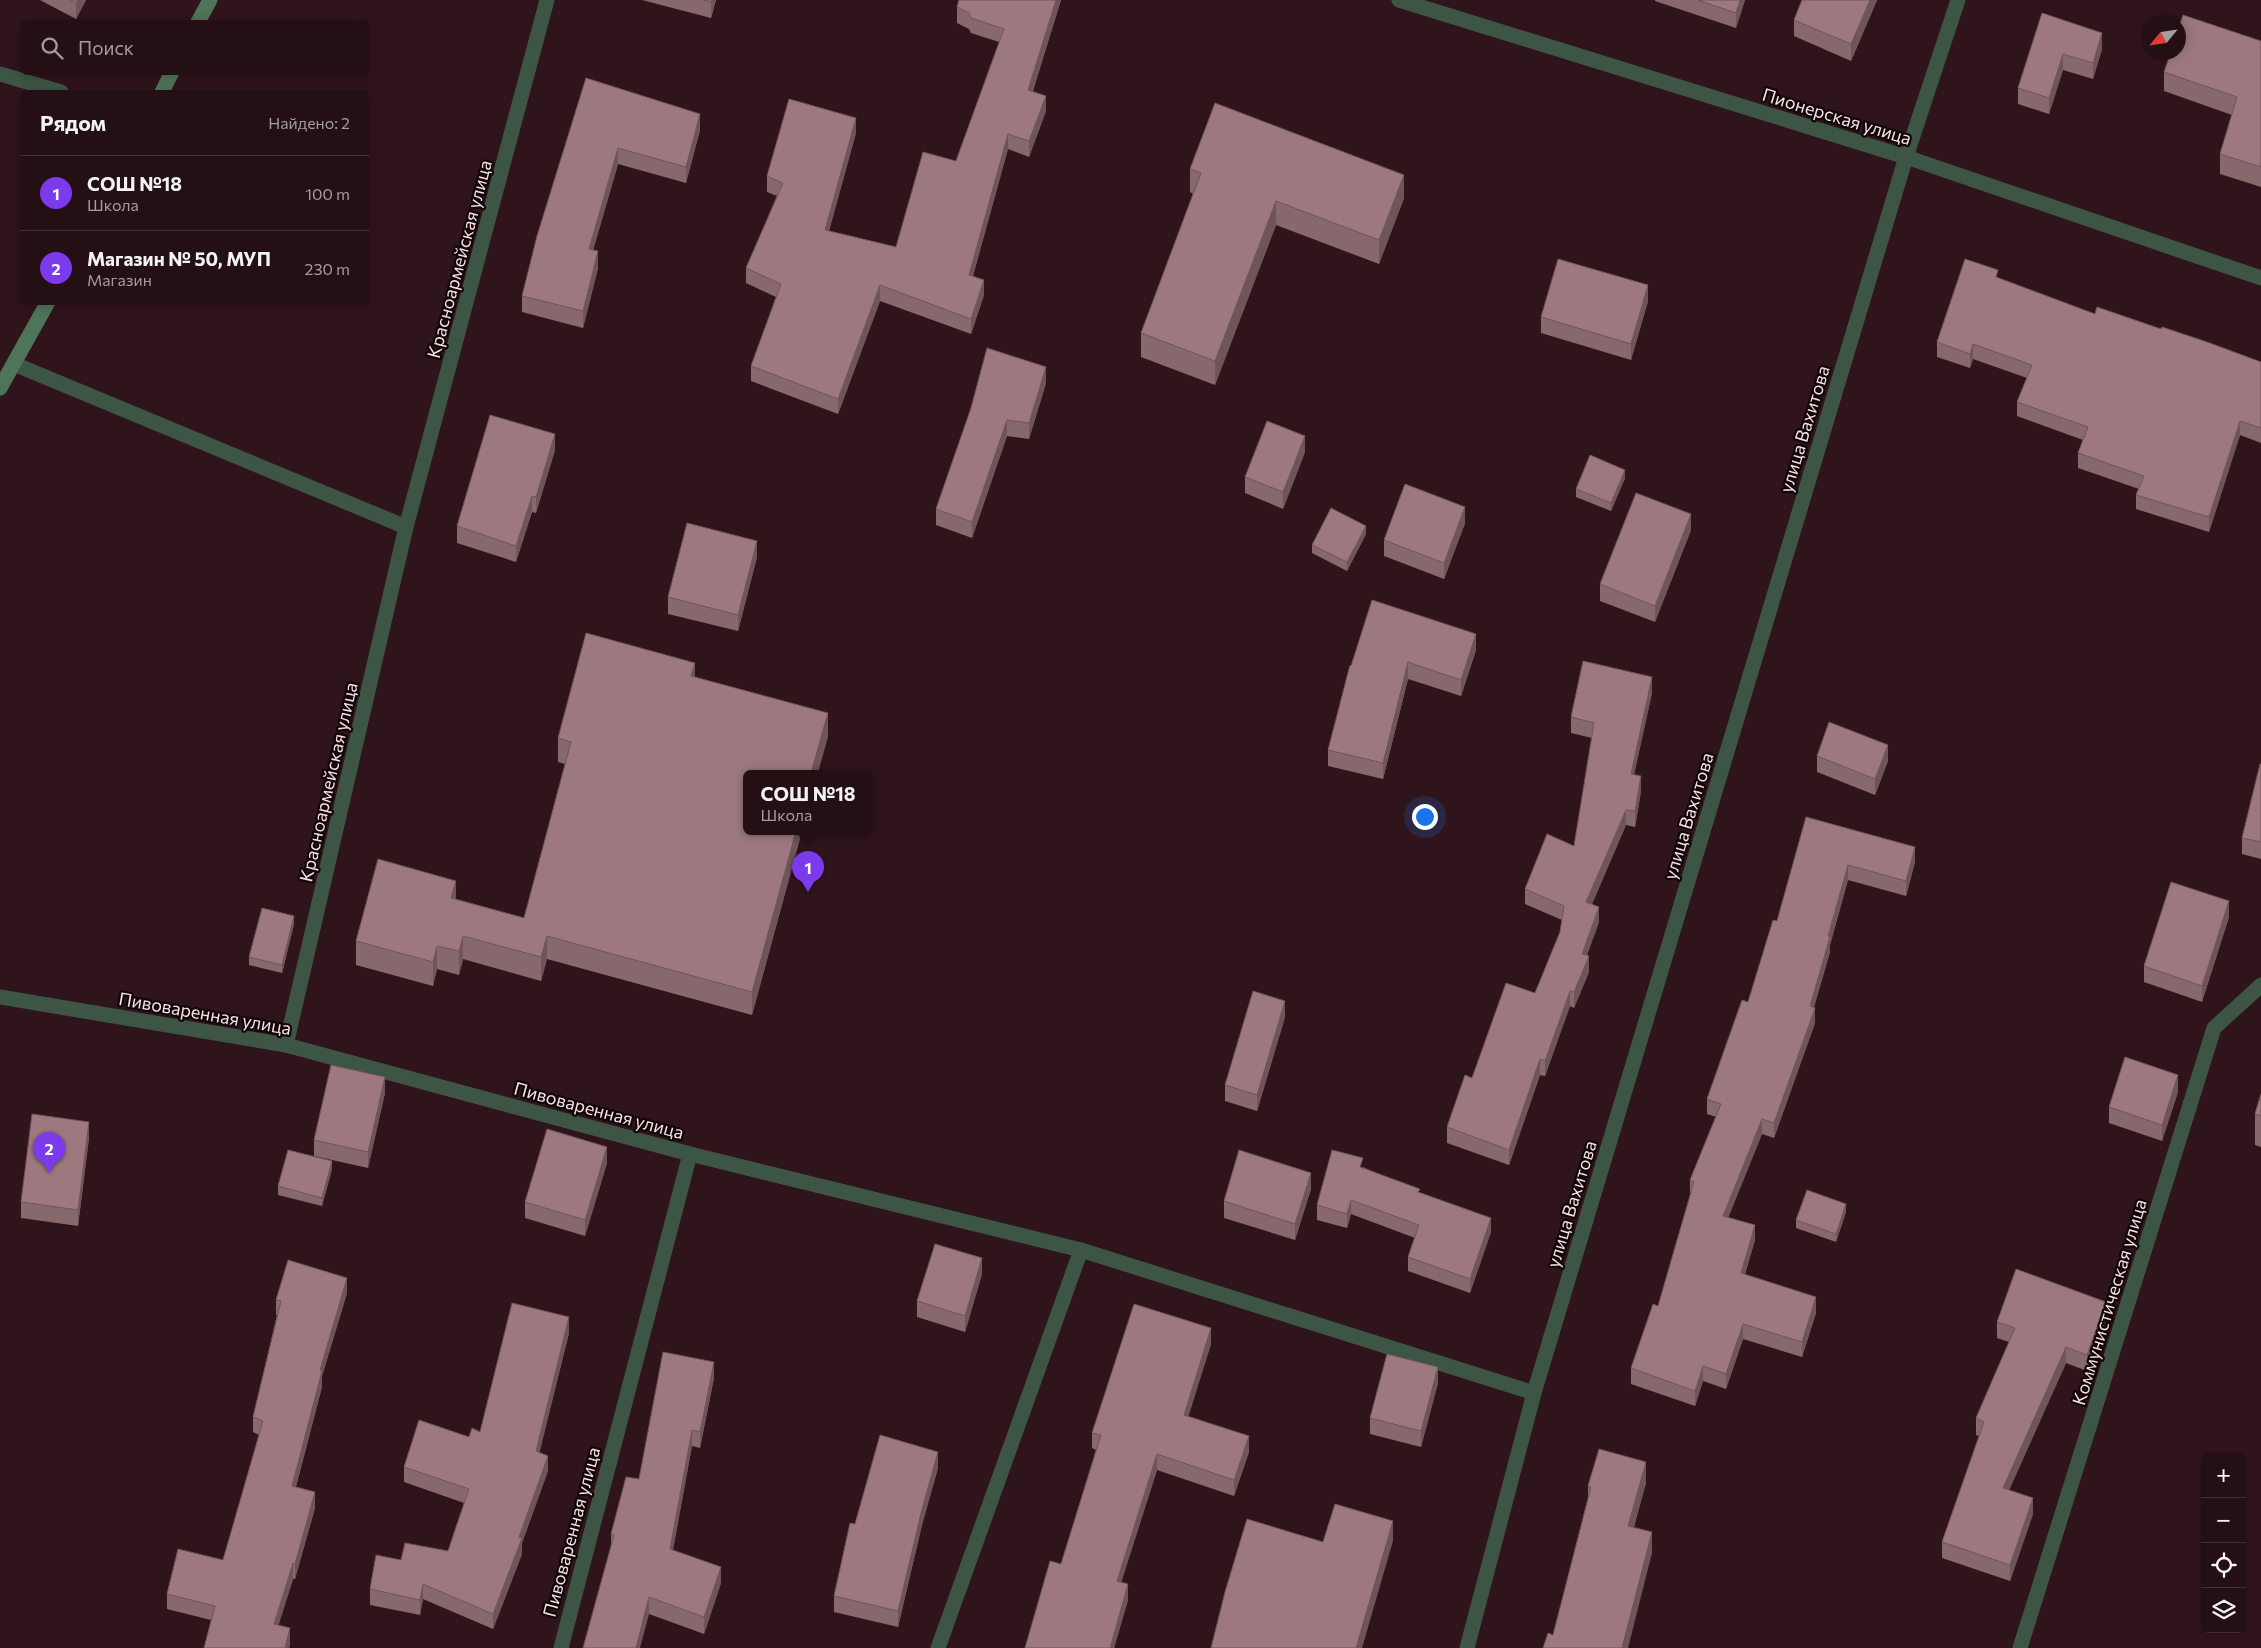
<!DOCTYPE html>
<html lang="ru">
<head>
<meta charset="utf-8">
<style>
  :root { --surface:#240f14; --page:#301d22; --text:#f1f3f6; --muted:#a39ca0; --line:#412f34; --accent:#7c3aed }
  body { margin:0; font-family:Commissioner,sans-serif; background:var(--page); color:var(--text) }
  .controls { position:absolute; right:15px; bottom:15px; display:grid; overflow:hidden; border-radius:8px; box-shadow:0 2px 12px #0003 }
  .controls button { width:45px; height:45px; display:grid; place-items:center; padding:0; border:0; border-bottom:1px solid var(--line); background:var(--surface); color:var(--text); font:25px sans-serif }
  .compass { position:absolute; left:2141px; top:15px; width:45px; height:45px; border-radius:50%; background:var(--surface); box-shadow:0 2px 12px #0003; rotate:241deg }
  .you { position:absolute; left:1424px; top:816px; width:18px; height:18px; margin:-12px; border:4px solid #fff; border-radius:50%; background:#1a73e8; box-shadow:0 0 0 8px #1a73e833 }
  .badge { display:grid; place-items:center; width:32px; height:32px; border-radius:50%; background:var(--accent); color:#fff; font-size:16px; font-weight:700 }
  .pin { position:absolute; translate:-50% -41px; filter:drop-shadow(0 1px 2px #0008) }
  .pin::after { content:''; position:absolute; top:26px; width:18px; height:15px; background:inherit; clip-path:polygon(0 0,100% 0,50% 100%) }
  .popup { position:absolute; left:743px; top:770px; width:130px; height:65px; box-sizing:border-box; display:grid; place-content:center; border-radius:8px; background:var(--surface); filter:drop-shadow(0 1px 4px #0005); font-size:16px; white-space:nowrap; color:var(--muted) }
  .popup b { font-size:19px; color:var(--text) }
  .popup::after { content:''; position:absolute; left:50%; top:100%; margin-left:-10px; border:10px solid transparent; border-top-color:var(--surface) }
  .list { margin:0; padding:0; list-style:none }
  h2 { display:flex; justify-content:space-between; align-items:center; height:65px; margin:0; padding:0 20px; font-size:21px }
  h2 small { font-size:16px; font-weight:400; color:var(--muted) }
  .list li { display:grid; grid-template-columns:32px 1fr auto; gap:15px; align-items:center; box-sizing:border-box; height:75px; padding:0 20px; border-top:1px solid var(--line) }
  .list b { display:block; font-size:19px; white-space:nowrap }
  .list p { margin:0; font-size:16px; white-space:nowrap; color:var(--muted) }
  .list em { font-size:16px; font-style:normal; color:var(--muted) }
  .icon { flex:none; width:28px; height:28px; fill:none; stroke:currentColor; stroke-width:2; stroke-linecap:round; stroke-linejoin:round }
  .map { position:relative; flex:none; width:2261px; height:1648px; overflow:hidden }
  .search { position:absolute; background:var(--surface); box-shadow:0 2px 12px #0003; left:20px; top:20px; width:350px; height:55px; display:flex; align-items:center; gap:12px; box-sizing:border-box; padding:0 18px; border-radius:8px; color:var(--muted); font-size:19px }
  .panel { position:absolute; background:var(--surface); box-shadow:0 2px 12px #0003; left:20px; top:90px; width:350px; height:215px; border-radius:8px }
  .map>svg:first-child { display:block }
</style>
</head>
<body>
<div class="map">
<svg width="2261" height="1648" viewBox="0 0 2261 1648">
  <rect width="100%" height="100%" fill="#30141b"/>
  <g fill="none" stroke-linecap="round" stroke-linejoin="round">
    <g stroke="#3d5544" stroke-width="15">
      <path d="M1399,0L1906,157L2261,278"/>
      <path d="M0,74L61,92"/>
      <path d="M14,364L406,527L547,0"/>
      <path d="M0,997L286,1045L690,1154L561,1648"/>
      <path d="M286,1045L406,527"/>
      <path d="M690,1154L1081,1250L1534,1393"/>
      <path d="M938,1648L1081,1250"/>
      <path d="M1467,1648L1534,1393L1906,157L1958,0"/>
      <path d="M2020,1648L2214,1028L2261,985"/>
    </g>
    <g stroke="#4e7459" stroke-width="15">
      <path d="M198,22L210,0"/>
      <path d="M162,92L172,72"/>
      <path d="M0,388L48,302"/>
    </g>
  </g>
  <g fill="#87686d">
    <path d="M40,0H86L76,19Z"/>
    <path d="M642,0H716L711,18Z"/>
    <path d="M959,0H1061L1033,91L1046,111L1029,157L1008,149L973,276L984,295L971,334L880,301L838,414L751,381V366L776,297L746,283V268L777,196L767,192V176L856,133L829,231L896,247L956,161L999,42L971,33L969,29L957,23V7Z"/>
    <path d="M1655,0H1745L1736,28L1655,1Z"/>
    <path d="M1877,0L1851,61L1794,36V20Z"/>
    <path d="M2042,13L2102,49L2093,79L2063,70L2049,114L2018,104V88Z"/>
    <path d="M2261,41V187L2220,174V154L2232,115L2164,91V72Z"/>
    <path d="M586,78L700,130L686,183L618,164L593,250L598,268L583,328L522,312V296Z"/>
    <path d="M1190,169L1404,198L1379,264L1276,225L1215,385L1141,357V333L1193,194L1190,192Z"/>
    <path d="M1998,278L2095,314L2261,362V443L2240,435L2209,532L2136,509V495L2139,489L2078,468V453L2083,440L2017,416V402L2027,378L1973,359L1970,368L1937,357V342Z"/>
    <path d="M1648,301L1631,360L1541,333V317Z"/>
    <path d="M1046,383L1029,439L1007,436L972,538L936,525V509L971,408Z"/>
    <path d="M555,450L536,513L532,512L516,562L457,543V526Z"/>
    <path d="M1305,452L1283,509L1245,493V477Z"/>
    <path d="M1625,478L1611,511L1576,497V489Z"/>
    <path d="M1465,523L1444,579L1384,556V540Z"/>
    <path d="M1691,530L1655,622L1600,601V584Z"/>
    <path d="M1366,534L1347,571L1312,553V545Z"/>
    <path d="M757,557L738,631L668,614V597Z"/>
    <path d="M1476,650L1461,696L1408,679L1383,779L1328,766V750L1351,666Z"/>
    <path d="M695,677L828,737L747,831H802L752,1015L547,959L541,981L463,959L459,975L437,969L433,986L356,965V941L456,899L524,918L565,764L558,762V738Z"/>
    <path d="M1652,693L1634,774L1641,791L1635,827L1626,825L1592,904L1599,922L1587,955L1589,972L1574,1008L1570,1006L1545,1076L1540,1075L1509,1165L1447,1143V1127L1472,1078L1535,993L1560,932L1562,920L1525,904V889L1574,846L1592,738L1571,733V717Z"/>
    <path d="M1817,756L1888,761L1875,795L1817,772Z"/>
    <path d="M2261,764V859L2242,854V838Z"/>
    <path d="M1806,817L1915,862L1906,896L1848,880L1830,945V952L1814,1007L1815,1023L1774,1138L1762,1134L1728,1217L1755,1240L1745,1274L1816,1313L1802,1357L1743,1339L1726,1389L1703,1381L1695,1406L1631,1384V1368L1658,1306L1690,1195V1180L1716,1117L1707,1114V1099L1748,1002L1777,921Z"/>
    <path d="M2229,917L2202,1002L2144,982V966Z"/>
    <path d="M294,924L282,973L249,965V957Z"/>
    <path d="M1285,1017L1257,1111L1225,1101V1085Z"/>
    <path d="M2178,1092L2162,1141L2109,1123V1107Z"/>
    <path d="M385,1093L368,1168L314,1156V1140Z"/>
    <path d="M2261,1094V1147L2255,1145V1114Z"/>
    <path d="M89,1138L78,1226L21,1218V1202Z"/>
    <path d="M607,1163L585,1236L525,1218V1202Z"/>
    <path d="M1363,1167L1420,1193L1491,1232L1470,1293L1408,1271V1257L1415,1238L1351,1214L1347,1228L1317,1220V1205Z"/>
    <path d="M332,1169L322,1206L278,1195V1186Z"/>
    <path d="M1311,1189L1295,1240L1224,1218V1201Z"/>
    <path d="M1846,1212L1836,1242L1796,1228V1220Z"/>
    <path d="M982,1274L965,1332L917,1317V1301Z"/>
    <path d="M347,1293L322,1376V1387L296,1487L315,1508L295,1579H293L278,1626L290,1644L289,1648H204L211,1620L167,1609V1594L223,1560L259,1435L253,1432V1417L277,1315H276V1300Z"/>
    <path d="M2106,1319L2087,1371L2066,1363L2009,1490L2033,1514L2010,1581L1942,1558V1542L1979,1436L1976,1435V1418L2009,1342L1997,1338V1322Z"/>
    <path d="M569,1333L539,1453L548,1471L522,1543V1554L493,1629L423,1599L420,1615L370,1605V1589L401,1560L448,1551L464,1503L404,1482V1467L480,1432Z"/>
    <path d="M1211,1344L1188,1416L1249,1452L1234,1496L1157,1470L1121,1582L1128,1600L1114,1648H1025L1061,1564L1096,1450L1092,1448V1433Z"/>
    <path d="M714,1378L700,1448L692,1446L673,1550L721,1583L704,1634L649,1614L611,1544V1534L639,1479Z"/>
    <path d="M1438,1383L1421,1447L1370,1434V1418Z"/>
    <path d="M938,1468L922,1525L898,1627L834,1612V1596L855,1524Z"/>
    <path d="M1646,1483L1634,1527L1652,1553L1553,1635L1588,1499V1486Z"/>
  </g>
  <g fill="#6e5559">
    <path d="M77,0H86L76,19V3Z"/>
    <path d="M712,0H716L711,18V2Z"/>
    <path d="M1056,0H1061L1028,105V90Z"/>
    <path d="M1740,0H1745L1736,28V13Z"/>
    <path d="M1870,0H1877L1851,61V44Z"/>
    <path d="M2102,33V49L2093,79V63Z"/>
    <path d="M2063,54V70L2049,114V98Z"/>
    <path d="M1046,96V111L1029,157V141Z"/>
    <path d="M700,114V130L686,183V167Z"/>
    <path d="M856,118V133L825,245V230Z"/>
    <path d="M1008,134V149L969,290V275Z"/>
    <path d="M618,148V164L589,265V249Z"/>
    <path d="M1404,175V198L1379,264V240Z"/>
    <path d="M1276,201V225L1215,385V361Z"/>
    <path d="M598,251V268L583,328V311Z"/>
    <path d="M984,280V295L971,334V319Z"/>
    <path d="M880,285V301L838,414V399Z"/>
    <path d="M1648,285V301L1631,360V344Z"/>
    <path d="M1973,344V359L1970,368V354Z"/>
    <path d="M1046,367V383L1029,439V423Z"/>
    <path d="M1007,420V436L972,538V522Z"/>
    <path d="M2240,421V435L2209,532V517Z"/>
    <path d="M555,434V450L536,513V497Z"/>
    <path d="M1305,436V452L1283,509V492Z"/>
    <path d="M1625,470V478L1611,511V503Z"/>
    <path d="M532,496V512L516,562V546Z"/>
    <path d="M1465,507V523L1444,579V563Z"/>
    <path d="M1691,514V530L1655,622V606Z"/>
    <path d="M1366,526V534L1347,571V562Z"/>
    <path d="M757,541V557L738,631V615Z"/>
    <path d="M1476,634V650L1461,696V680Z"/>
    <path d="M1408,662V679L1383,779V763Z"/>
    <path d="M695,663V687L691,676Z"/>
    <path d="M1652,677V693L1631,789V774Z"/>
    <path d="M828,713V737L818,773H811Z"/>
    <path d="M1888,745V761L1875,795V779Z"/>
    <path d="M1641,776V791L1635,827V811Z"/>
    <path d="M1626,810V825L1586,918V902Z"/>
    <path d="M796,831H802L752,1015V992Z"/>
    <path d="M1915,847V862L1906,896V881Z"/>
    <path d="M1848,865V880L1830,945V952L1810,1021V1006Z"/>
    <path d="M456,881V904L451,898Z"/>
    <path d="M2229,901V917L2202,1002V986Z"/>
    <path d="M1599,907V922L1582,969V954Z"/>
    <path d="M294,916V924L282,973V965Z"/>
    <path d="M463,936V959L459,975V951Z"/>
    <path d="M547,936V959L541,981V957Z"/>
    <path d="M437,946V969L433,986V962Z"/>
    <path d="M1589,956V972L1574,1008V992Z"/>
    <path d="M1570,991V1006L1545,1076V1061Z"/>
    <path d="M1285,1001V1017L1257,1111V1095Z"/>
    <path d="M1815,1008V1023L1774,1138V1123Z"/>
    <path d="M1540,1059V1075L1509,1165V1150Z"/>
    <path d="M2178,1075V1092L2162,1141V1125Z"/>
    <path d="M385,1077V1093L368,1168V1152Z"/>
    <path d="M1762,1119V1134L1723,1231V1216Z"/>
    <path d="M89,1122V1138L78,1226V1210Z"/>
    <path d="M607,1147V1163L585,1236V1220Z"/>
    <path d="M332,1161V1169L322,1206V1198Z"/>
    <path d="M1311,1173V1189L1295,1240V1224Z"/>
    <path d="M1351,1200V1214L1347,1228V1214Z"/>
    <path d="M1846,1204V1212L1836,1242V1234Z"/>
    <path d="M1491,1218V1232L1470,1293V1279Z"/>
    <path d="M1755,1225V1240L1741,1288V1273Z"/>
    <path d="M982,1258V1274L965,1332V1316Z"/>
    <path d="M347,1278V1293L322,1376V1387L292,1501V1486L320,1370Z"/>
    <path d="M1816,1297V1313L1802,1357V1342Z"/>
    <path d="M2106,1302V1319L2087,1371V1355Z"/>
    <path d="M569,1317V1333L536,1467V1451Z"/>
    <path d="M1743,1324V1339L1726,1389V1374Z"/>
    <path d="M1211,1328V1344L1184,1431V1415Z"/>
    <path d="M2066,1347V1363L2003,1504V1488Z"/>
    <path d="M714,1362V1378L700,1448V1432Z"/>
    <path d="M1703,1366V1381L1695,1406V1391Z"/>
    <path d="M1438,1367V1383L1421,1447V1431Z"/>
    <path d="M692,1430V1446L670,1565V1549Z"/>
    <path d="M1249,1436V1452L1234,1496V1480Z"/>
    <path d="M938,1452V1468L922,1525L898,1627V1611L922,1509Z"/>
    <path d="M1157,1454V1470L1117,1596V1581Z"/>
    <path d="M548,1456V1471L522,1543V1554L493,1629V1614L519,1537Z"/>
    <path d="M1646,1462V1483L1628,1546V1526Z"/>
    <path d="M315,1492V1508L295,1579V1564Z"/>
    <path d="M2033,1498V1514L2010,1581V1565Z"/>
    <path d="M1393,1521V1541L1362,1648H1356Z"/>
    <path d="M1652,1532V1553L1628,1648H1622Z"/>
    <path d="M293,1563V1579L274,1640V1624Z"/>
    <path d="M721,1567V1583L704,1634V1617Z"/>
    <path d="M423,1584V1599L420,1615V1600Z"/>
    <path d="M1128,1584V1600L1114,1648H1110Z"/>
    <path d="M649,1597V1614L640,1648H636Z"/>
    <path d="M290,1628V1644L289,1648H285Z"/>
  </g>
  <g fill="#9d797f" stroke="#6e5559">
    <path d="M70,0H77L76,3Z"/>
    <path d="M703,0H712L711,2Z"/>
    <path d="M959,0H1056L1028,90L1046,96L1029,141L1008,134L969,275L984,280L971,319L880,285L838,399L751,366L781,284L746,268L783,183L767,176L789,99L856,118L825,230L896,247L923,152L956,161L1004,29L971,18L969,13L957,7Z"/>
    <path d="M1698,0H1740L1736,13Z"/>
    <path d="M1802,0H1870L1851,44L1794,20Z"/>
    <path d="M2042,13L2102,33L2093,63L2063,54L2049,98L2018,88Z"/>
    <path d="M2183,15L2261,41V167L2220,154L2237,97L2164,72L2171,52H2178V30Z"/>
    <path d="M586,78L700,114L686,167L618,148L589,249L598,251L583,311L522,296L537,236Z"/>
    <path d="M1215,103L1404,175L1379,240L1276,201L1215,361L1141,333L1201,173L1190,169Z"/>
    <path d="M1558,259L1648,285L1631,344L1541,317Z"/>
    <path d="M1965,259L1998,270L1996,277L2095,314L2097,307L2161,329L2162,327L2207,342L2261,362V428L2240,421L2209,517L2136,495L2144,476L2078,453L2088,427L2017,402L2032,365L1973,344L1970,354L1937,342Z"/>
    <path d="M987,348L1046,367L1029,423L1007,420L972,522L936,509L971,408Z"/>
    <path d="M490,415L555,434L536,497L532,496L516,546L457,526Z"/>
    <path d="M1267,421L1305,436L1283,492L1245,477Z"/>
    <path d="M1590,455L1625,470L1611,503L1576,489Z"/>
    <path d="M1405,484L1465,507L1444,563L1384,540Z"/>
    <path d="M1636,493L1691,514L1655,606L1600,584Z"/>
    <path d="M1331,508L1366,526L1347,562L1312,545Z"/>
    <path d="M687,523L757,541L738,615L668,597Z"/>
    <path d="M1372,600L1476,634L1461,680L1408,662L1383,763L1328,750L1350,665L1351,666Z"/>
    <path d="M586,633L695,663L691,676L828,713L811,773H747V831H796L752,992L547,936L541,957L463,936L459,951L437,946L433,962L356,941L378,859L456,881L451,898L524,918L571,742L558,738Z"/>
    <path d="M1583,661L1652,677L1631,774L1641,776L1635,811L1626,810L1586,902L1599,907L1582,954L1589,956L1574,992L1570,991L1545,1061L1540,1059L1509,1150L1447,1127L1465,1075L1472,1078L1506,983L1535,993L1560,932L1564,906L1525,889L1547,834L1574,846L1594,723L1571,717Z"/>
    <path d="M1829,722L1888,745L1875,779L1817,756Z"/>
    <path d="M2260,764H2261V842L2242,838Z"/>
    <path d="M1806,817L1915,847L1906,881L1848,865L1828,936L1830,937L1810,1006L1815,1008L1774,1123L1762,1119L1723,1216L1755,1225L1741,1273L1816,1297L1802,1342L1743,1324L1726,1374L1703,1366L1695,1391L1631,1368L1653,1304L1658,1306L1694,1182L1690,1180L1721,1104L1707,1099L1742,1000L1748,1002L1773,920L1777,921Z"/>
    <path d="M2171,882L2229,901L2202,986L2144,966Z"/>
    <path d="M262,908L294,916L282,965L249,957Z"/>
    <path d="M1253,991L1285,1001L1257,1095L1225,1085Z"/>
    <path d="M2125,1057L2178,1075L2162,1125L2109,1107Z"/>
    <path d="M331,1065L385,1077L368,1152L314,1140Z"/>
    <path d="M2261,1094V1116L2255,1114Z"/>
    <path d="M32,1114L89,1122L78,1210L21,1202Z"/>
    <path d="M547,1129L607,1147L585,1220L525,1202Z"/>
    <path d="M288,1150L332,1161L322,1198L278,1186Z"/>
    <path d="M1239,1150L1311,1173L1295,1224L1224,1201Z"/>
    <path d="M1332,1150L1363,1158L1360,1167L1420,1189L1418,1192L1491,1218L1470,1279L1408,1257L1419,1225L1351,1200L1347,1214L1317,1205Z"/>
    <path d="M1807,1190L1846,1204L1836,1234L1796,1220Z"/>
    <path d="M935,1244L982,1258L965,1316L917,1301Z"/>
    <path d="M288,1260L347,1278L320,1370L322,1371L292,1486L315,1492L295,1564L293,1563L274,1624L290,1628L285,1648H204L215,1606L167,1594L178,1549L223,1560L263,1421L253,1417L281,1301L276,1300Z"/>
    <path d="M2016,1269L2106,1302L2087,1355L2066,1347L2003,1488L2033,1498L2010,1565L1942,1542L1984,1422L1976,1418L2015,1328L1997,1322Z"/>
    <path d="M512,1303L569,1317L536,1451L548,1456L519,1537L522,1538L493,1614L423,1584L420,1600L370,1589L376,1555L401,1560L405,1543L448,1551L469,1489L404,1467L419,1420L469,1437L472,1428L480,1432Z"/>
    <path d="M1134,1304L1211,1328L1184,1415L1249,1436L1234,1480L1157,1454L1117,1581L1128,1584L1110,1648H1025L1050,1561L1061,1564L1101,1435L1092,1433Z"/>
    <path d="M663,1352L714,1362L700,1432L692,1430L670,1549L721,1567L704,1617L649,1597L636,1648H583L614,1535L611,1534L626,1477L639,1479Z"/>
    <path d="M1387,1354L1438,1367L1421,1431L1370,1418Z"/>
    <path d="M880,1435L938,1452L922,1509L898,1611L834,1596L850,1523L855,1524Z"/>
    <path d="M1599,1449L1646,1462L1628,1526L1652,1532L1622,1648H1543L1548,1633L1553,1635L1591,1487L1588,1486Z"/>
    <path d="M1335,1504L1393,1521L1356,1648H1211L1225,1592L1247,1519L1323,1542Z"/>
  </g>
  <g text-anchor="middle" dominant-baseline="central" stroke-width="4.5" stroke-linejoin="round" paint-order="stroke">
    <g font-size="18" fill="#f6e1e4" stroke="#100507">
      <text transform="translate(1837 116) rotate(17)">Пионерская улица</text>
      <text transform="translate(459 259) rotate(-75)">Красноармейская улица</text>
      <text transform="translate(1804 429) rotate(-73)">улица Вахитова</text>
      <text transform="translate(328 782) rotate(-77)">Красноармейская улица</text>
      <text transform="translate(1688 816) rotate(-73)">улица Вахитова</text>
      <text transform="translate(205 1013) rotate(10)">Пивоваренная улица</text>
      <text transform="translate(599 1110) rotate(15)">Пивоваренная улица</text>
      <text transform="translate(1571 1204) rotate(-73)">улица Вахитова</text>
      <text transform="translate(2109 1302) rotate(-73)">Коммунистическая улица</text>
      <text transform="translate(571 1532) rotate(-75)">Пивоваренная улица</text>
    </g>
  </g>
</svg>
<div class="controls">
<button>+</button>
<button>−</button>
<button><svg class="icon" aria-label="locate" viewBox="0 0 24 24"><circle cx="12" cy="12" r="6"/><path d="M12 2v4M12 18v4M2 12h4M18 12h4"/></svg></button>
<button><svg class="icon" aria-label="layers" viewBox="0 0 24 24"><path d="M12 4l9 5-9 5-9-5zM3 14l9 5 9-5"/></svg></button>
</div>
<svg class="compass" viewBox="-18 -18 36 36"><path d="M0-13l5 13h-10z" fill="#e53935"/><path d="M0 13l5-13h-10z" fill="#a39ca0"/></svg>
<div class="you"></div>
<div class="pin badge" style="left:808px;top:892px">1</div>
<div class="popup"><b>СОШ №18</b>Школа</div>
<div class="pin badge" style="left:49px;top:1173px">2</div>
<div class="search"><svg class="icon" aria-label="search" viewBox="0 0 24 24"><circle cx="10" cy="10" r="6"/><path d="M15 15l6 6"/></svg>Поиск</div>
<section class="panel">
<h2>Рядом<small>Найдено: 2</small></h2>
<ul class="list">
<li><span class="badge">1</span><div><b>СОШ №18</b><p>Школа</p></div><em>100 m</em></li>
<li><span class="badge">2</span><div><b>Магазин № 50, МУП</b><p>Магазин</p></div><em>230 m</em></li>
</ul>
</section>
</div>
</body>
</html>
